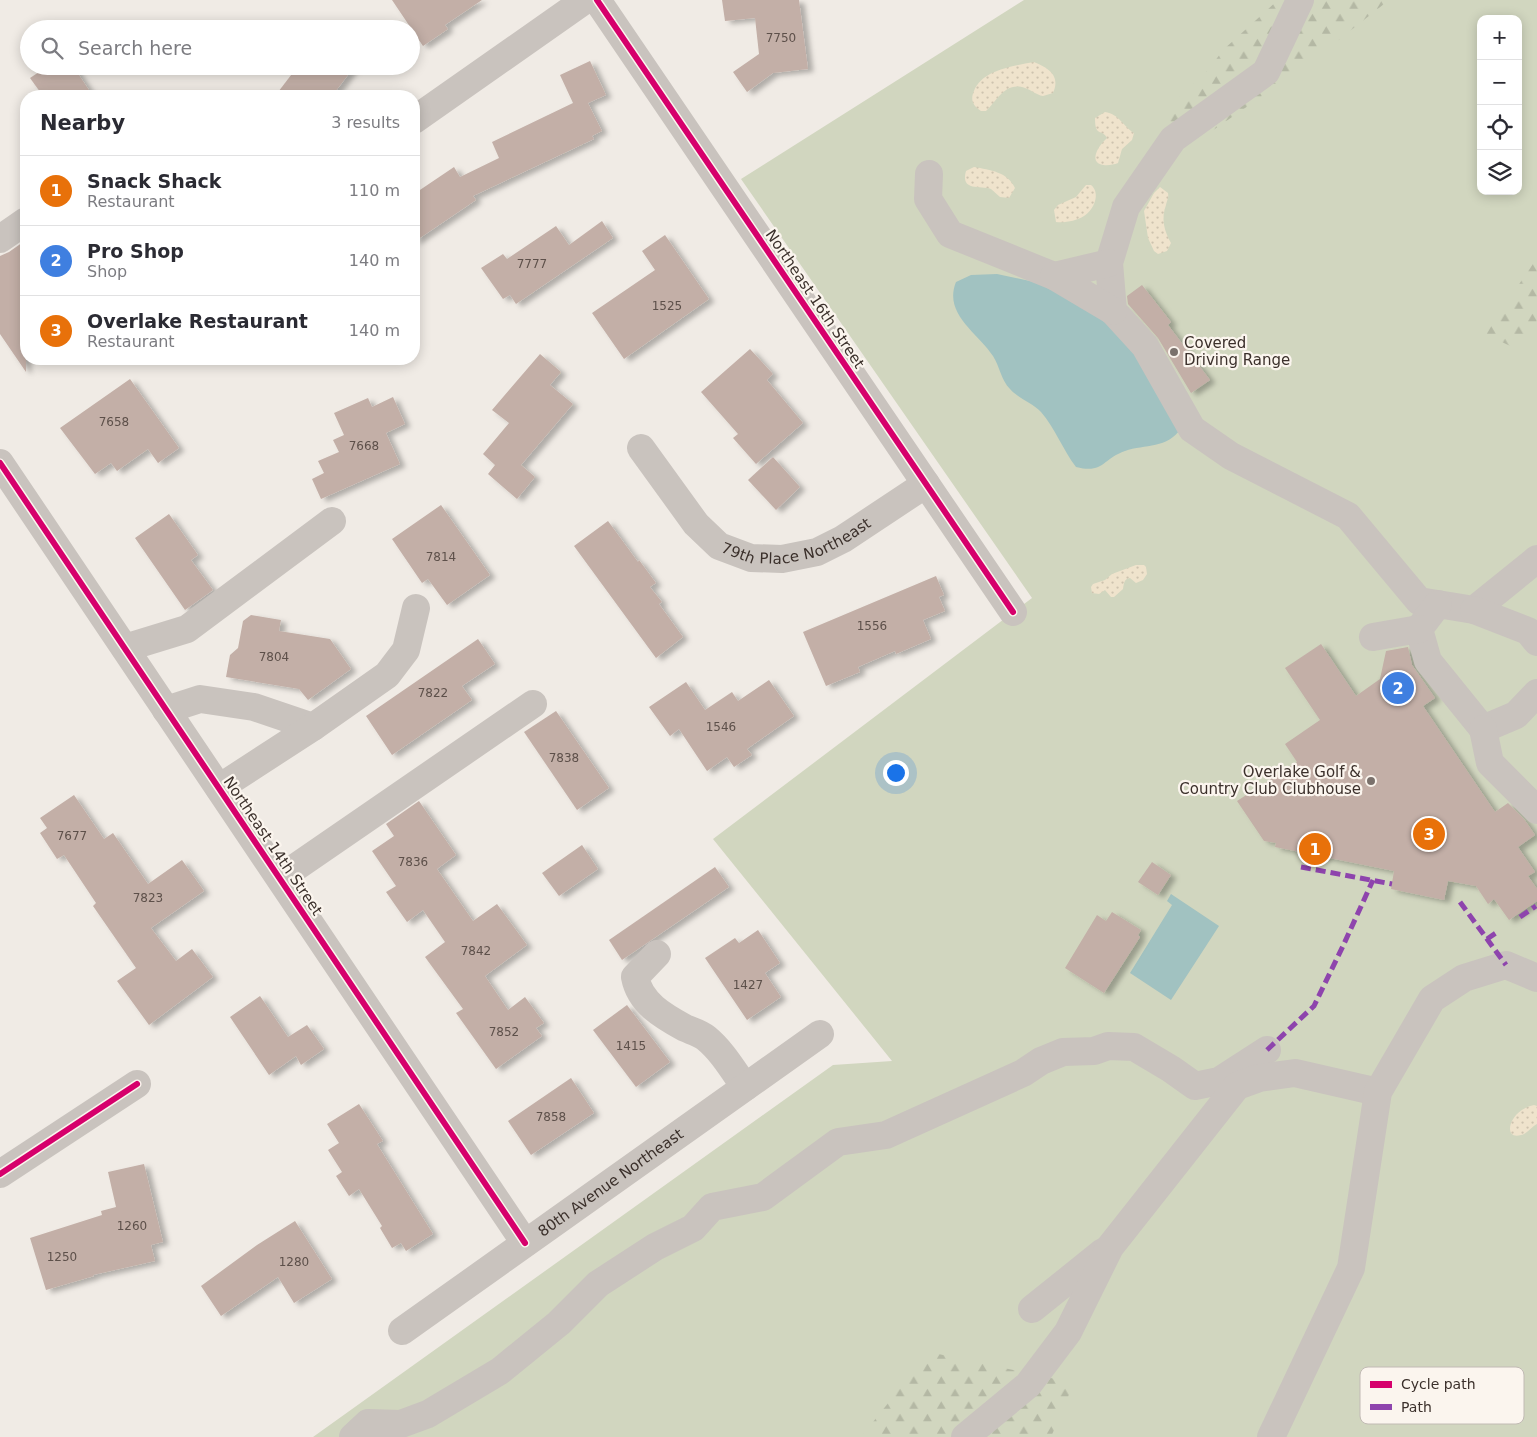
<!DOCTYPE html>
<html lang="en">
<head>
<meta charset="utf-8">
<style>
  :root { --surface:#fff; --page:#f2f2f3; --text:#2b2b33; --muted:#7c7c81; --line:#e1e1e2; --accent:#b45309 }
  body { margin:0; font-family:"DejaVu Sans",sans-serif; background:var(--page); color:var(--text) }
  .controls { position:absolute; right:15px; top:15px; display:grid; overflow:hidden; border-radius:10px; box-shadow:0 2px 12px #0003 }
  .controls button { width:45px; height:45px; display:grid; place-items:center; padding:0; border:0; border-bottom:1px solid var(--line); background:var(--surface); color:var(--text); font:25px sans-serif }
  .you { position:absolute; left:895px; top:772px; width:18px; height:18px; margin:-12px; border:4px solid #fff; border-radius:50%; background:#1a73e8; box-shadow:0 0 0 8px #1a73e833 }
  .badge { display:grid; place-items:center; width:32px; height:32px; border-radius:50%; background:var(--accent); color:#fff; font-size:16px; font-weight:700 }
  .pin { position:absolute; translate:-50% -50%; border:2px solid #fff; box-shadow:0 1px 5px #0006 }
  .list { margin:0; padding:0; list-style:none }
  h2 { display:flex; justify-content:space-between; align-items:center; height:65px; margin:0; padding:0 20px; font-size:21px }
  h2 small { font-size:16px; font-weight:400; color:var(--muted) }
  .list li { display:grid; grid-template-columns:32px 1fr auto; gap:15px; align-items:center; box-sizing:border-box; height:70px; padding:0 20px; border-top:1px solid var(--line) }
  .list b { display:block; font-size:19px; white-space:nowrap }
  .list p { margin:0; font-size:16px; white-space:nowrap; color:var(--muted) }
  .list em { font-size:16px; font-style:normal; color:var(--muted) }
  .icon { flex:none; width:28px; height:28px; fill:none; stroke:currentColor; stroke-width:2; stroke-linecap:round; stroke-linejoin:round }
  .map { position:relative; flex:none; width:1537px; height:1437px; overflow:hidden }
  .search { position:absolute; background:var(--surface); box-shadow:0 2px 12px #0003; left:20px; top:20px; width:400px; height:55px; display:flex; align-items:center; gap:12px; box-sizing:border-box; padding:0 18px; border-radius:28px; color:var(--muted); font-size:19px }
  .panel { position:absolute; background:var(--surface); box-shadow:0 2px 12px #0003; left:20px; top:90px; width:400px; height:275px; border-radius:20px }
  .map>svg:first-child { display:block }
</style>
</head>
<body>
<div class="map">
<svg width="1537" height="1437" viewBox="0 0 1537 1437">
  <defs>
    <pattern id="forest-firs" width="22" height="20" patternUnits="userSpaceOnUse" patternTransform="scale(1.25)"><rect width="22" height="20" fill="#d1d6bf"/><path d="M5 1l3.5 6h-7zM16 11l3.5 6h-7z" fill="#b4b8a4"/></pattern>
    <pattern id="sand-dots" width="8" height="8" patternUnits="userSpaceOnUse" patternTransform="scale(1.25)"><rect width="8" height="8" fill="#efe3cc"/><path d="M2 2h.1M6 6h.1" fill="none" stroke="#cec3af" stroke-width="1.8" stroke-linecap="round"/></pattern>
    <filter id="shadow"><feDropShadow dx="5.5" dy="3" stdDeviation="2.5" flood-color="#0004"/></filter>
  </defs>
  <rect width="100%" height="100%" fill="#f0ebe5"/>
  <path fill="#d1d6bf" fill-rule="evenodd" d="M1024,0H1537V1437H313L833,1065L892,1061L713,839L1032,598L741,179ZM1481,19H1518V191H1481Z"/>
  <g fill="url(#forest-firs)">
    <path d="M1278,0H1389L1311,62L1186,149L1155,118L1172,104L1209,69L1223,50Z"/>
    <path d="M1537,258V320L1525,353L1485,334Z"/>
    <path d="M929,1352L1074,1383L1051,1437H861Z"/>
  </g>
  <g fill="url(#sand-dots)">
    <path d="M1034,62C1048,68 1061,75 1053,93L1043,96C1036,95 1032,90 1025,88C1005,81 997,101 986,111H981C973,106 970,100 974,91C982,70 1013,66 1034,62Z"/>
    <path d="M1105,112C1119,114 1123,126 1134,133L1132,140L1122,149L1118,163C1108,167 1090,167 1097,151C1099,146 1103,142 1107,138C1102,128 1095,138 1095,118Z"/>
    <path d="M974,167C990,170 1008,172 1015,188L1009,198L1000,197L991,189C981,185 960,192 966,171Z"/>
    <path d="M1086,185H1091C1101,193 1094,210 1084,216C1076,221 1065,223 1056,222L1054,210L1058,205L1076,197Z"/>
    <path d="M1160,187L1168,193C1169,198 1167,200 1166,205C1161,218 1164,231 1171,243L1167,251L1158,254L1154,251L1148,238L1144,211L1154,193Z"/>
    <path d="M1136,565H1144L1146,567L1147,574L1143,580L1136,583L1130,578C1124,579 1124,583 1123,589L1114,597H1111L1105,590L1099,594L1092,593L1091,587L1093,584L1105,580L1112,574Z"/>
    <path d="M1534,1105L1537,1106V1124C1531,1127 1527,1134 1521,1135C1503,1141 1507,1111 1534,1105Z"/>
  </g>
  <g fill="#a1c2c1">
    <path d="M997,274L1030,281L1065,292L1126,338L1181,428C1168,449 1145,444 1125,451C1102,459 1104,474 1076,467C1063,450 1055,428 1041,412C1033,403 1019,399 1010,389C1001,380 1000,367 993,356C978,333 943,314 956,282L971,275Z"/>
    <path d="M1171,894L1219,926L1171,1000L1130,973L1172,905L1167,901Z"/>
  </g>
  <g fill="#c3afa7" filter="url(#shadow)">
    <path d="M392,0H482L445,25L448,29L423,46Z"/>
    <path d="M722,0H799L808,69L773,73L747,92L733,72L759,54L755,18L725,21Z"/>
    <path d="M590,61L606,95L588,103L602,131L592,136L594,139L473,196L476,200L414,242V194L454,167L460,177L499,158L492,142L573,103L560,75Z"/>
    <path d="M48,66H73L93,96H43L30,78Z"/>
    <path d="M298,66H354V67L332,96H275Z"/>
    <path d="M602,221L613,238L516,304L510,295L503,299L481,268L503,254L507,259L556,226L569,245Z"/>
    <path d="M665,235L709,299L624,359L592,313L655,270L642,251Z"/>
    <path d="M26,240V372L0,334V256L9,252Z"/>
    <path d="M1142,285L1171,322L1168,325L1210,380L1191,393L1158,338L1128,304L1127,296Z"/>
    <path d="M750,349L773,374L767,380L803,423L756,464L733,438L738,434L701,392Z"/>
    <path d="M540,354L561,372L550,385L573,404L521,465L535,477L517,499L488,474L495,465L483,454L509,423L492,410Z"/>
    <path d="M130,379L179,448L158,463L148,449L117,471L111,463L95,474L60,428Z"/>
    <path d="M393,397L405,424L386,433L400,464L321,499L312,479L324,473L318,461L339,452L333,440L344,435L334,413L368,398L372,407Z"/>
    <path d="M773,457L800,487L776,510L748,480Z"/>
    <path d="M441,505L490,575L447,605L428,579L422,583L392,539Z"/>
    <path d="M169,514L198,555L191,560L213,590L185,610L135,538Z"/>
    <path d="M608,521L638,562L639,560L656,583L650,587L662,602L659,604L683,637L656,658L574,546Z"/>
    <path d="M936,576L944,595L939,597L945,611L923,620L931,639L896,654L895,651L858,667L860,672L826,686L803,632Z"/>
    <path d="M251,615L281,620L279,631L330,639L351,669L308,700L299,689L226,677L230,655L238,648L243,621Z"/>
    <path d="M478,639L495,664L462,686L472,700L392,755L366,716Z"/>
    <path d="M1321,644L1356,696L1380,679L1386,651L1408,647L1412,665L1435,698L1423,706L1495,812L1508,803L1524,819L1535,835L1518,847L1535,872L1528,876L1537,889V901L1509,920L1494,899L1488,904L1476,886L1448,881L1444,900L1391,889L1394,871L1275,847L1276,843L1264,841L1237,801L1297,762L1285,744L1320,720L1285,668Z"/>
    <path d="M769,680L794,716L747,749L752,755L734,767L727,757L707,771L679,729L670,736L649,707L686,682L705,710L732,692L738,701Z"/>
    <path d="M556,711L609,788L577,810L524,732Z"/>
    <path d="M74,795L104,839L113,833L148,884L182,860L204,891L151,928L176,961L192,949L213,977L149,1025L117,981L136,968L93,906L96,903L64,855L57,859L40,833L47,828L40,818Z"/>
    <path d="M419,801L456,855L437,869L473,921L497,904L527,945L485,976L508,1010L525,997L544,1023L536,1028L542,1036L496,1069L456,1013L463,1009L425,957L445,942L423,910L407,922L386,892L396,886L372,851L394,836L386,824Z"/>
    <path d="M582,845L598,869L559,896L542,873Z"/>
    <path d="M1152,862L1171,875L1158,895L1138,882Z"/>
    <path d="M715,867L729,887L622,960L609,940Z"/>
    <path d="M1112,912L1141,930L1138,935L1140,937L1104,993L1065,968L1097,915L1106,921Z"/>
    <path d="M758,930L780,963L765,973L781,997L747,1020L705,958L735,938L739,943Z"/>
    <path d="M260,996L288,1037L307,1025L324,1049L301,1065L296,1056L269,1075L230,1017Z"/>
    <path d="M627,1005L670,1062L636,1087L593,1030Z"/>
    <path d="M571,1078L594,1113L531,1155L508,1121Z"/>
    <path d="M359,1104L383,1141L377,1144L433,1234L406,1251L401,1243L392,1248L380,1228L382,1226L359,1189L349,1196L336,1176L342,1172L328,1150L339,1143L327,1124Z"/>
    <path d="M144,1164L163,1242L151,1245L155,1261L93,1275L94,1276L46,1290L30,1238L102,1215L101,1211L116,1207L108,1172Z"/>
    <path d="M295,1221L332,1279L294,1303L278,1277L221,1316L201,1286L257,1245Z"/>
  </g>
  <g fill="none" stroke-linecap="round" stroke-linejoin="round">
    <g stroke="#c9c3be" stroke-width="28">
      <path d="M597,0L1013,612"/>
      <path d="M1300,0L1266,72L1173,139L1126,207L1109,263L1113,311L1145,346L1192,429L1231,456L1348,516L1419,601L1474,610L1537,559"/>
      <path d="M414,120L585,0"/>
      <path d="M929,174L928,199L950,234L1054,276"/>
      <path d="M0,239L26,221"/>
      <path d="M1109,263L1054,276L1113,311"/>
      <path id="s1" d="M641,448L696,524L719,546L751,558L782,559L817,552L843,539L926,484"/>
      <path d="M0,463L525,1243"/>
      <path d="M1438,604L1419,629L1428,661L1483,729L1516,715L1537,693"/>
      <path d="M1474,610L1528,631L1537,642"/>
      <path d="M1373,637L1419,629"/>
      <path d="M125,648L187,629L332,521"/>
      <path d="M166,710L200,699L254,707L313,727"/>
      <path d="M1483,729L1490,763L1537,810"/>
      <path d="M219,788L313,727L387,675L406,650L416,608"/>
      <path d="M280,878L533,704"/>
      <path d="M657,954L635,977C640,1003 663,1016 685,1028C692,1031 700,1033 706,1038C722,1051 733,1070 745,1087"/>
      <path d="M0,1174L137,1084"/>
      <path d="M1032,1309L1103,1252"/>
      <path id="s2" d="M402,1331L820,1034"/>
      <path d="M353,1437L368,1423L401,1424L428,1414L500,1371L559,1323L598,1284L655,1247L693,1228L712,1207L763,1197L838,1142L886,1135L1023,1073L1041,1061L1063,1052L1094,1051L1108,1046L1134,1047L1171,1069L1195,1086L1219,1081L1267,1050"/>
      <path d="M965,1437L1028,1385L1068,1332L1110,1247L1237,1086L1259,1078L1295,1073L1378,1092"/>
      <path d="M1271,1437L1351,1268L1378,1092L1432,999L1464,978L1506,965L1537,978"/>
    </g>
    <g stroke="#8e44ad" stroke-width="5" stroke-dasharray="10 5" stroke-linecap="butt">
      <path d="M1301,867L1392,884"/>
      <path d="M1460,902L1506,965"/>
      <path d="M1520,917L1536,906"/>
      <path d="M1487,939L1499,931"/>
      <path d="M1267,1050L1314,1006L1343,946L1373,880"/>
    </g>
    <defs>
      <g id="cycleway">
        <path d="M597,0L1013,612"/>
        <path d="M0,463L525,1243"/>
        <path d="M0,1174L137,1084"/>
      </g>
    </defs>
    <use href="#cycleway" stroke="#fbf5ee" stroke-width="9"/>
    <use href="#cycleway" stroke="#d6006c" stroke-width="6"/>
  </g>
  <g fill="#7a716c" stroke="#fbf5ee" stroke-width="2">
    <circle cx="1174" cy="352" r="5"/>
    <circle cx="1371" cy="781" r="5"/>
  </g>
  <g text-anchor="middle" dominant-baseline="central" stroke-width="4.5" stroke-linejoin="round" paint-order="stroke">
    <g font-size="12" fill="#5d504a">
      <text x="781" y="38">7750</text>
      <text x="532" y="264">7777</text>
      <text x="667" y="306">1525</text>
      <text x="114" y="422">7658</text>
      <text x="364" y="446">7668</text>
      <text x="441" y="557">7814</text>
      <text x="872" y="626">1556</text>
      <text x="274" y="657">7804</text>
      <text x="433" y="693">7822</text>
      <text x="721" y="727">1546</text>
      <text x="564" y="758">7838</text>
      <text x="72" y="836">7677</text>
      <text x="413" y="862">7836</text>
      <text x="148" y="898">7823</text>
      <text x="476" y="951">7842</text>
      <text x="748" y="985">1427</text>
      <text x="504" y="1032">7852</text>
      <text x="631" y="1046">1415</text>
      <text x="551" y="1117">7858</text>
      <text x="132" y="1226">1260</text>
      <text x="62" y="1257">1250</text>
      <text x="294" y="1262">1280</text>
    </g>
    <g font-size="15" fill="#3b302b" stroke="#fbf5ee">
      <text transform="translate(815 299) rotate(56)">Northeast 16th Street</text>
      <text stroke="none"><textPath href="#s1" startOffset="208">79th Place Northeast</textPath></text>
      <text transform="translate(273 846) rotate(56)">Northeast 14th Street</text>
      <text stroke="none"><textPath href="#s2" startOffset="256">80th Avenue Northeast</textPath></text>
    </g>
    <g font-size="15" fill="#3b302b" stroke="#fbf5ee" text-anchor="start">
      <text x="1184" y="343">Covered<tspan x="1184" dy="17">Driving Range</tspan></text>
      <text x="1361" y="772" text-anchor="end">Overlake Golf &amp;<tspan x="1361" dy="17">Country Club Clubhouse</tspan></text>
    </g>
  </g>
  <rect x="1360" y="1367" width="164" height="57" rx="8" fill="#fbf5ee" stroke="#c1bab4" stroke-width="1"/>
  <rect x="1370" y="1381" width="22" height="7" fill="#d6006c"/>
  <rect x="1370" y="1404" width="22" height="6" fill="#8e44ad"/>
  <g font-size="14" fill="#3b302b">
    <text x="1401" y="1389">Cycle path</text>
    <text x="1401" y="1412">Path</text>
  </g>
</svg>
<div class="controls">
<button>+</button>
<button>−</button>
<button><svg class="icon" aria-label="locate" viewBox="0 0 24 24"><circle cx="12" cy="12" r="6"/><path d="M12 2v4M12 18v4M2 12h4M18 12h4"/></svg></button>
<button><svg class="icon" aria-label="layers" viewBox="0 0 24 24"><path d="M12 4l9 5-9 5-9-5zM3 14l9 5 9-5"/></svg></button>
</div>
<div class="you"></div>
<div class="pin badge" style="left:1315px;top:849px;background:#e8710a">1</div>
<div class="pin badge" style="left:1398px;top:688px;background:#3f7fe0">2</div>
<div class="pin badge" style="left:1429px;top:834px;background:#e8710a">3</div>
<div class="search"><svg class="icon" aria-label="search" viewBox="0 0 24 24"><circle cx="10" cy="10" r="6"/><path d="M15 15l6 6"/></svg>Search here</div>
<section class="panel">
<h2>Nearby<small>3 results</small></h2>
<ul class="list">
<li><span class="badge" style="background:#e8710a">1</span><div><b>Snack Shack</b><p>Restaurant</p></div><em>110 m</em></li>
<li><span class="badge" style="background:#3f7fe0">2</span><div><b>Pro Shop</b><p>Shop</p></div><em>140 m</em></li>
<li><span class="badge" style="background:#e8710a">3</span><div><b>Overlake Restaurant</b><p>Restaurant</p></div><em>140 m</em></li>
</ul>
</section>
</div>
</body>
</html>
